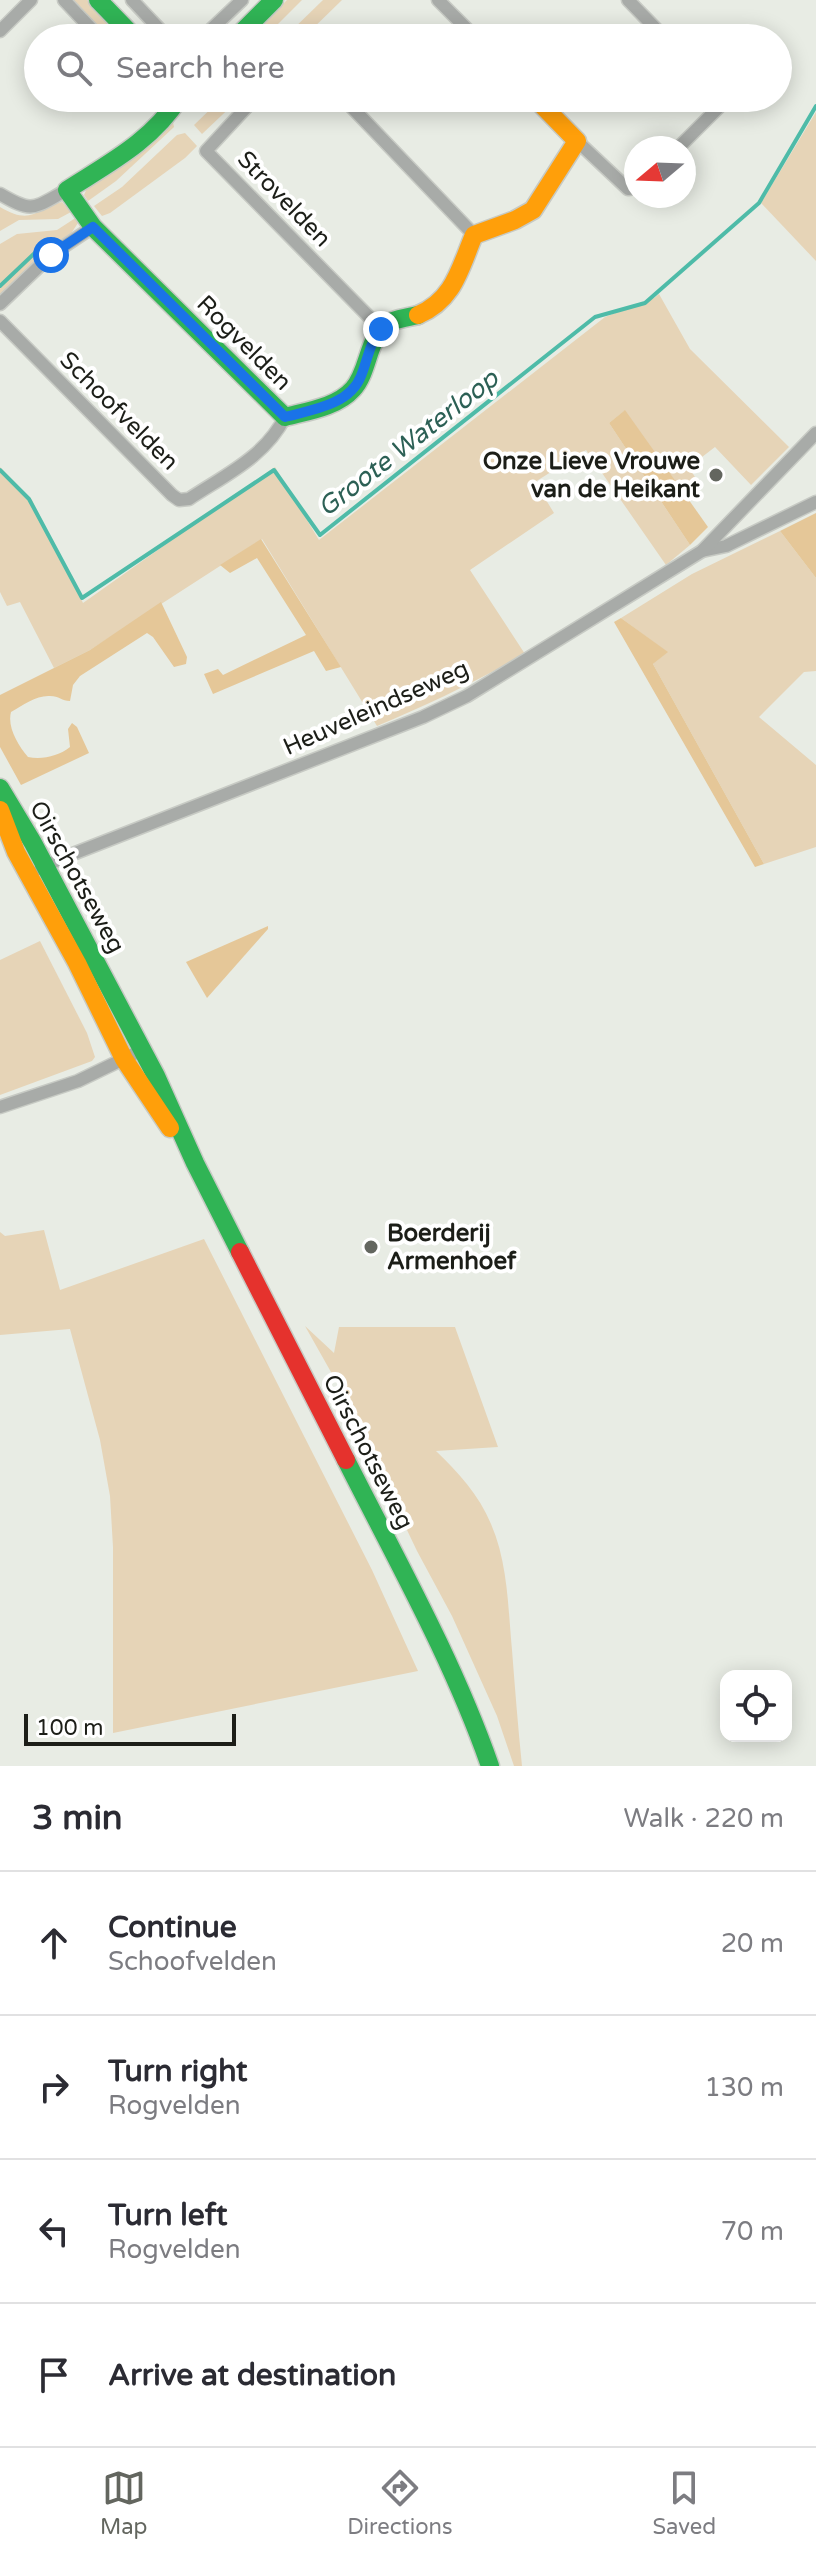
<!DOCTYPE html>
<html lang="en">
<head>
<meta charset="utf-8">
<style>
  :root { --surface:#fff; --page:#f7f7f7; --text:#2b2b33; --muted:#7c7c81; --line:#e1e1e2; --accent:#63665f }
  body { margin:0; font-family:"Varela Round",sans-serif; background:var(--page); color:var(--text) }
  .controls { position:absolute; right:24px; bottom:24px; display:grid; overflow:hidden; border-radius:16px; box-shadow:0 4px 20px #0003 }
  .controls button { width:72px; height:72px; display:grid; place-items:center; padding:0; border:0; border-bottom:2px solid var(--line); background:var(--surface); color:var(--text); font:40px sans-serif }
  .compass { position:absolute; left:624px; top:136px; width:72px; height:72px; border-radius:50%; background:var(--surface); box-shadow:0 4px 20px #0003; rotate:251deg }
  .scale { position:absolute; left:24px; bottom:20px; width:212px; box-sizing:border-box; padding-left:8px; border:4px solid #1c1e18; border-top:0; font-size:22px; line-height:28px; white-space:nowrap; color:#1c1e18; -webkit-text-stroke:6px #fff; paint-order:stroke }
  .stop { position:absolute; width:24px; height:24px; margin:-18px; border:6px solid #1a73e8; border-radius:50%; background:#fff }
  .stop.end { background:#1a73e8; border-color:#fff; box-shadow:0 2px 8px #0008 }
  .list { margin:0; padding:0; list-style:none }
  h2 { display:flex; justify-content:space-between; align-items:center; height:104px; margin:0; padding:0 32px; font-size:34px }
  h2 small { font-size:26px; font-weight:400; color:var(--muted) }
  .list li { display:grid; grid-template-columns:52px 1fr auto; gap:24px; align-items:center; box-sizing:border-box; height:144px; padding:0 32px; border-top:2px solid var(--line) }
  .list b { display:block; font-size:30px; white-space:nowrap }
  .list p { margin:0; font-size:26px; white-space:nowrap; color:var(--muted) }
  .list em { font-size:26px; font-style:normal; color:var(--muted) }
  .icon { flex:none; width:44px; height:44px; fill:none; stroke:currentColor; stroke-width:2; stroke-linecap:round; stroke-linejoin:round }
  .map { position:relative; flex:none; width:816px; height:1766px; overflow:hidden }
  .search { position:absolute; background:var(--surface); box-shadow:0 4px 20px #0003; left:24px; right:24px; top:24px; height:88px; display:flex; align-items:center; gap:20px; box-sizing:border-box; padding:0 28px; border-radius:44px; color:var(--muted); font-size:30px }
  .sheet { height:680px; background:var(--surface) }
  nav { display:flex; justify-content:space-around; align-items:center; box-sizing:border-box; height:112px; border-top:2px solid var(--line); background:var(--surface); font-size:22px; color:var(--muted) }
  nav a { display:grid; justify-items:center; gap:4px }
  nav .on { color:var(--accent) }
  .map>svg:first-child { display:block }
</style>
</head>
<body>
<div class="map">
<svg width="816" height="1766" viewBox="0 0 816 1766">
  <rect width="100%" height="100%" fill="#e8ece4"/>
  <g fill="#e6d4b7">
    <path d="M73,0H87L124,38H109Z"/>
    <path d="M287,0H302L264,38H249Z"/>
    <path d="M323,0H342L303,38H284Z"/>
    <path d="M222,98H240L202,134L194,125Z"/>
    <path d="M816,112V261L761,203Z"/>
    <path d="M173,122L174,127L116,181L88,201L84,195L90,181Z"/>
    <path d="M185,133L197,146L185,158L110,213L102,216L94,206L122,187L177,135Z"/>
    <path d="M62,202L71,212L58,219L19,220L0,231V207C32,226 35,209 62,202Z"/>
    <path d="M77,217L78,223L72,232L73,235L47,251L0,296V244L17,234L57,230Z"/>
    <path d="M659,294L690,349L789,447L751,485L715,447L689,467L699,484L687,500L624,411L609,423L690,545L666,565L586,450L535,482L554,513L470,570L525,654C477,681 428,705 377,726L262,539L90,650L54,668L20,602L7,606L0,592V467L32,500L83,603L275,467L319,540L605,317L654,298Z"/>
    <path d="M780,531L816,578V671L804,672L759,717L816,765V847L764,864L653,664L667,652L621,618L692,574Z"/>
    <path d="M40,941L87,1033L95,1057L92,1061L0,1095V960Z"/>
    <path d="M44,1230L60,1290L204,1239L372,1570L418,1671L113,1733V1547L110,1496L100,1440L70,1329L0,1335V1232L5,1236Z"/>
    <path d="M305,1326L334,1353L339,1327H455L498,1447L436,1451C458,1472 479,1495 491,1524C508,1563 508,1608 512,1650C515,1689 518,1727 522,1766H514L497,1716L452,1616L417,1551L336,1381Z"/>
  </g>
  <g fill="#e5c798">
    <path d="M625,410L708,527L690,545L609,423Z"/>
    <path d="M816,513V578L780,531Z"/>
    <path d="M261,539L341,667L326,671L314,651L213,694L204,674L218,669L223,675L306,635L257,558L230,573L220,565Z"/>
    <path d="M161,602L187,657L186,664L174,667L153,637L147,633L80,676L73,685L70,701C62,701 59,696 50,696C37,695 23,705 11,712C7,727 18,745 28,757C42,760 59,756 70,747L68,729L72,723L77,727L89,753L21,785L0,747V695L90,650Z"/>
    <path d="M621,618L668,652L653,664L764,864L755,867L614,622Z"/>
    <path d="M268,926V929L207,998L186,962Z"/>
  </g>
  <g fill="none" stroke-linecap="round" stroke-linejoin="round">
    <g stroke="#4ebba8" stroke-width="4">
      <path d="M0,286L40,248"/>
      <path d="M0,470L29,499L82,598L274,470L320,535L595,317L645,303L759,203L816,106"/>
    </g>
    <defs>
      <g id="street">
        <path d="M64,0L100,38"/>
        <path d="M132,0L165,35L173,38"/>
        <path d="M438,0L476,38"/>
        <path d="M628,0L665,38"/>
        <path d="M0,31L31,0"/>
        <path d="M202,38L242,0"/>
        <path d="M157,98L171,113"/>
        <path d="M255,98L206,151L381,329"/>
        <path d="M343,98L474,235"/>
        <path d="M577,141L628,189L636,188"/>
        <path d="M678,148L722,104L721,98"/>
        <path d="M0,194C34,214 33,208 67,190"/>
        <path d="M0,304L51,255L93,227"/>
        <path d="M0,321L172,495L179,500L189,499C225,475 265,457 285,417"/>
        <path d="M702,551L726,546L816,502"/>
        <path d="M40,869L60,859L423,717L467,696L702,551L816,433"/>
        <path d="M0,1107L78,1081L142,1050"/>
      </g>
      <g id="fast">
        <path d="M98,0L135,38"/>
        <path d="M236,38L274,0"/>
        <path d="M179,98C152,141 109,163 67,190L93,227L285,417C308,411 337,407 353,389C371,369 366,333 393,321C401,318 410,317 418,315"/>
        <path d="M0,788L33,843L156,1076L195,1163L240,1252"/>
        <path d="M346,1460C397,1561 453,1660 490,1766"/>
      </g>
      <g id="slow">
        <path d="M418,315C454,300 460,268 474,235L515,220L533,210L577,141L535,98"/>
        <path d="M0,810L16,852L77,963L124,1059L170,1128"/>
      </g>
      <path id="jam" d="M240,1252L346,1460"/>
    </defs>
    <use href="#street" stroke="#c7cac4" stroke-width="15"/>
    <use href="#fast" stroke="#c7cac4" stroke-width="21"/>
    <use href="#slow" stroke="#c7cac4" stroke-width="21"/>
    <use href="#jam" stroke="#c7cac4" stroke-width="21"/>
    <use href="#street" stroke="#a8aba8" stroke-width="12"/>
    <use href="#fast" stroke="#30b455" stroke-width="18"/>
    <use href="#slow" stroke="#ff9f0a" stroke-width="18"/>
    <use href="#jam" stroke="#e5322d" stroke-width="18"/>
  </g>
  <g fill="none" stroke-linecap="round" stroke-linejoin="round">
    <path stroke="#1a73e8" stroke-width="10" d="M51,255L93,227L285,417C311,410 350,405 361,376C368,359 369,344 381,329"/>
  </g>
  <g fill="#63665f" stroke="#fff" stroke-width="3">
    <circle cx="716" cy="475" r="8"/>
    <circle cx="371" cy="1247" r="8"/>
  </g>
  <g text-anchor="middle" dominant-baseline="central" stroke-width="8" stroke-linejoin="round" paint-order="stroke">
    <g font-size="24" fill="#1c1e18" stroke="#fff">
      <text transform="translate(284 199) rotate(46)">Strovelden</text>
      <text transform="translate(244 343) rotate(45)">Rogvelden</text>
      <text transform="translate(119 411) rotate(45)">Schoofvelden</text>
      <text transform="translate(376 708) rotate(-24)">Heuveleindseweg</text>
      <text transform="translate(77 877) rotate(61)">Oirschotseweg</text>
      <text transform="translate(368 1452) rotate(63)">Oirschotseweg</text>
    </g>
    <g font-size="24" font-weight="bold" fill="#1c1e18" stroke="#fff" text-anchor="end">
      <text x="700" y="461">Onze Lieve Vrouwe<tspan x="700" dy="28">van de Heikant</tspan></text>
      <text x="387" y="1233" text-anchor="start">Boerderij<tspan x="387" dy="28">Armenhoef</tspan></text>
    </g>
    <g font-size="26" font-style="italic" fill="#2c6055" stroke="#fff">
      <text transform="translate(408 443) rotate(-38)">Groote Waterloop</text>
    </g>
  </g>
</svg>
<div class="controls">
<button><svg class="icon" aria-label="locate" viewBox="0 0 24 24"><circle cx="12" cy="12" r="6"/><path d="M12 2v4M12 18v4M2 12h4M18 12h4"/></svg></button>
</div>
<svg class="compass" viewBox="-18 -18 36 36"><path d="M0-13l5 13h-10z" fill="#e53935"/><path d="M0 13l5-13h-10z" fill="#7c7c81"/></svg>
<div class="scale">100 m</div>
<div class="stop" style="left:51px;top:255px"></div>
<div class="stop end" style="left:381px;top:329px"></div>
<div class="search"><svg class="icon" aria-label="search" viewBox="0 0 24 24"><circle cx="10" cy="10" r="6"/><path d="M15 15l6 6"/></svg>Search here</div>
</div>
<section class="sheet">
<h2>3 min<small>Walk · 220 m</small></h2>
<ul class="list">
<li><svg class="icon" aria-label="ahead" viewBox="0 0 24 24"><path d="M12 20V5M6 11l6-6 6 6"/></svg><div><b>Continue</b><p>Schoofvelden</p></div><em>20 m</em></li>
<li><svg class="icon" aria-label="right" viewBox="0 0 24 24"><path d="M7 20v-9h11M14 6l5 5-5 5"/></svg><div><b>Turn right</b><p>Rogvelden</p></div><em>130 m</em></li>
<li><svg class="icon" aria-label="left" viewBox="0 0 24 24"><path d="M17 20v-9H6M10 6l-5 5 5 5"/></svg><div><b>Turn left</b><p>Rogvelden</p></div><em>70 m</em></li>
<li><svg class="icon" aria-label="arrive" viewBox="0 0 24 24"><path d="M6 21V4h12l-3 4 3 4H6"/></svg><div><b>Arrive at destination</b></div></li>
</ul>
</section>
<nav>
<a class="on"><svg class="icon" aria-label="map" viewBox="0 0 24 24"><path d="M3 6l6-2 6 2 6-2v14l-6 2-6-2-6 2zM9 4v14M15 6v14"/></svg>Map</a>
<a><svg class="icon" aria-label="directions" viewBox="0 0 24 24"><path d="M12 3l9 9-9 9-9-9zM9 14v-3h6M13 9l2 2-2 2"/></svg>Directions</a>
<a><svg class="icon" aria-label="saved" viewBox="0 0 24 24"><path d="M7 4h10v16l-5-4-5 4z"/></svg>Saved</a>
</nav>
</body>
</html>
